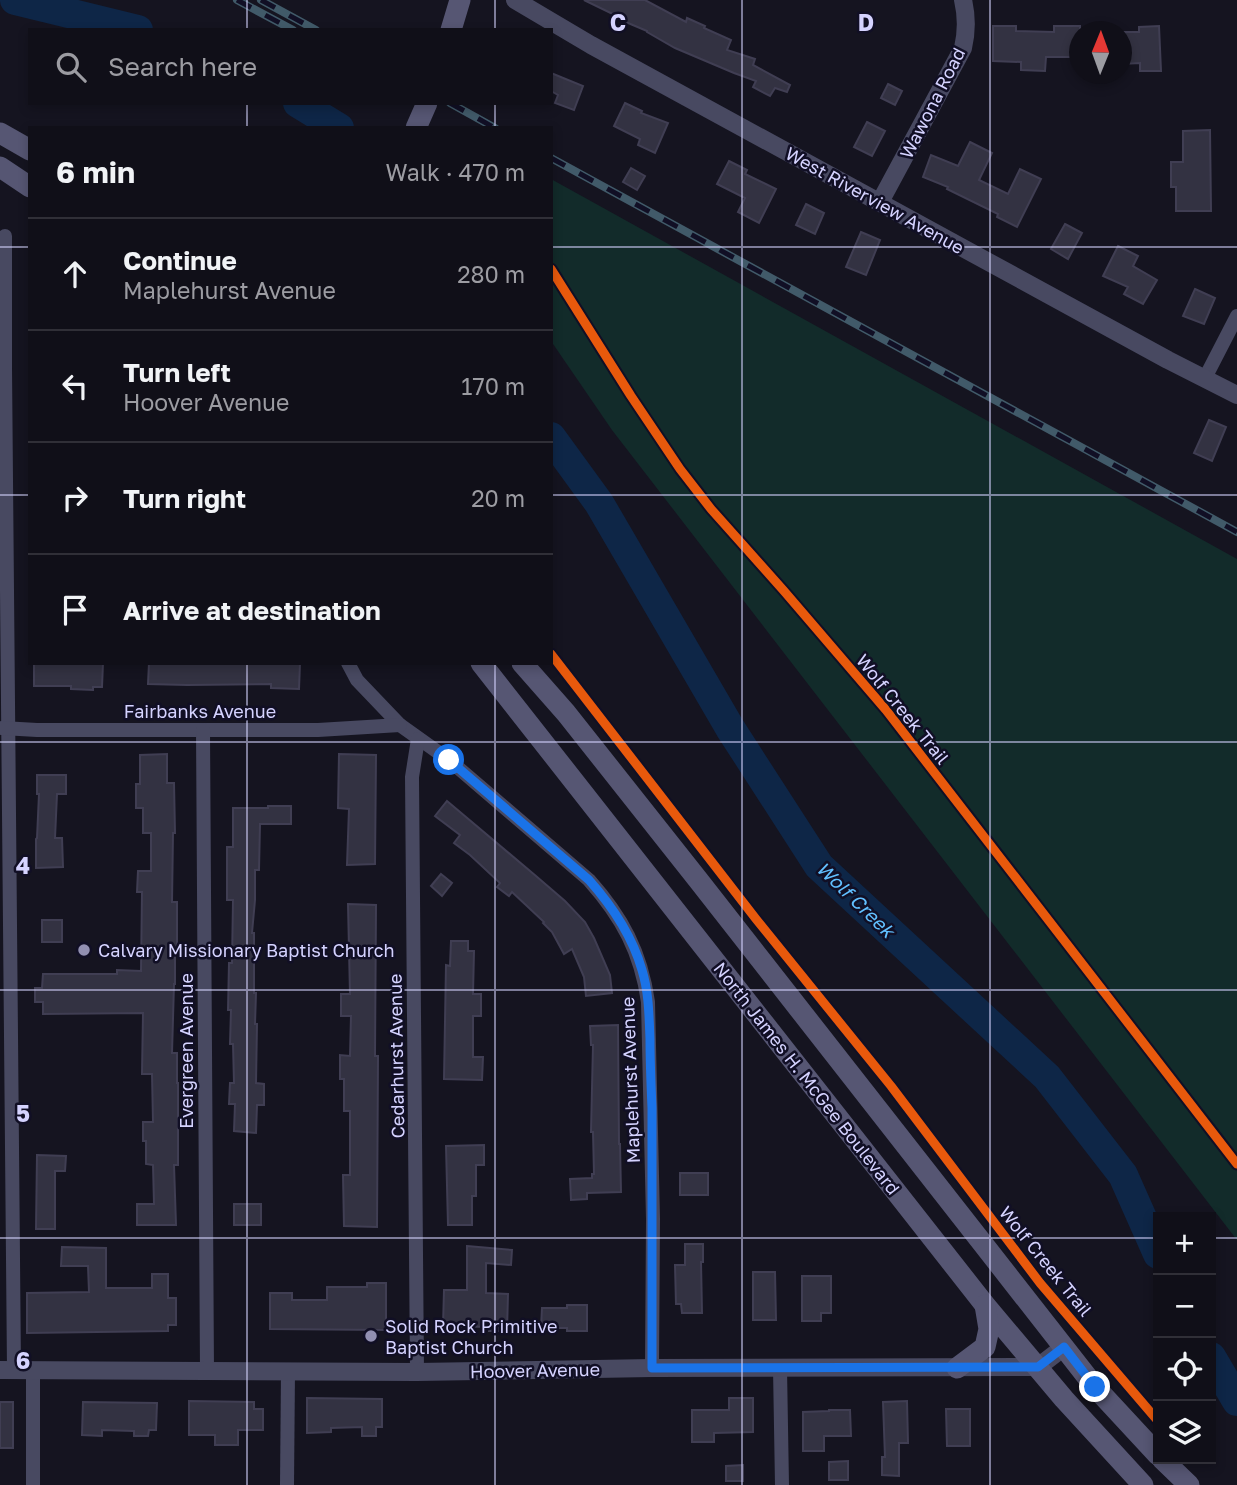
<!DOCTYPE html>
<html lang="en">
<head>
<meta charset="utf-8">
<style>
  :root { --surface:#100f18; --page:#191821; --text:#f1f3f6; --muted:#9c9ca2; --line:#302f37 }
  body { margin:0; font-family:"Golos Text",sans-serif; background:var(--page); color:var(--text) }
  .controls { position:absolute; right:21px; bottom:21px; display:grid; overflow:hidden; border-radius:0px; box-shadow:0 4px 10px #0003 }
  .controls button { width:63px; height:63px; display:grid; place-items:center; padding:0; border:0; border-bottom:2px solid var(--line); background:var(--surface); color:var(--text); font:35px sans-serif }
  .compass { position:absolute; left:1069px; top:21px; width:63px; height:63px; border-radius:50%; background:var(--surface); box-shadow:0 4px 10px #0003; rotate:1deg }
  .stop { position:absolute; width:21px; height:21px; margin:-16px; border:5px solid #1a73e8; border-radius:50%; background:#fff }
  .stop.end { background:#1a73e8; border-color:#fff; box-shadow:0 2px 7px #0008 }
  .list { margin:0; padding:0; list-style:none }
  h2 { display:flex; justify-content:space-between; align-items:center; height:91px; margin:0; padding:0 28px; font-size:30px }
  h2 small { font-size:23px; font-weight:400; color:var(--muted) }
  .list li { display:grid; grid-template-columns:46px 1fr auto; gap:21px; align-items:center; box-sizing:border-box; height:112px; padding:0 28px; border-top:2px solid var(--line) }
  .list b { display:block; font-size:26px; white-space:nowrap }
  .list p { margin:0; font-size:23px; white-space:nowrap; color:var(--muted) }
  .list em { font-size:23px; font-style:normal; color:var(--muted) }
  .icon { flex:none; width:38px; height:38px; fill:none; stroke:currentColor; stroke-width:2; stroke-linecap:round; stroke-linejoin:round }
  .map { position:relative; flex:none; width:1237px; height:1485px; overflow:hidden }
  .search { position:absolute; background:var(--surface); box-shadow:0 4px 10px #0003; left:28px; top:28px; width:525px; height:77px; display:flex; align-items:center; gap:18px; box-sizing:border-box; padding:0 24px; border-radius:0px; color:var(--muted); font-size:26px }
  .panel { position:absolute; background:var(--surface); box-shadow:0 4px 10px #0003; left:28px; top:126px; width:525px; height:539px; border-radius:0px }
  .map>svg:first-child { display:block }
</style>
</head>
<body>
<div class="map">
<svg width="1237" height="1485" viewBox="0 0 1237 1485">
  <rect width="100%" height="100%" fill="#151420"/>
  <path fill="#122b2a" d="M551,179L1237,559V1240L612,430L551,341Z"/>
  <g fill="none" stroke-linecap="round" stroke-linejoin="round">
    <g stroke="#0e2647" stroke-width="30">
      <path d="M15,0L138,30"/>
      <path d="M298,103L339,128"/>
      <path d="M551,437L599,503L730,728L819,866L1047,1077L1123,1175L1158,1254"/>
      <path d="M1211,1357L1237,1401"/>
    </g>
  </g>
  <g fill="#333242" stroke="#403e53" stroke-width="2">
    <path d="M584,0H645L686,22L687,18L705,26L704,28L731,40L727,50L755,59L753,65L790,85L787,92L775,88L770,96L753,87L756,81L734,73L675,48L647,32V31L621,20V18Z"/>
    <path d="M993,26H1016V31L1054,32V26H1080V57H1046L1045,71L1021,70V62L993,61Z"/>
    <path d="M1159,26L1161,71H1140V63L1122,64V32H1139V27Z"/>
    <path d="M551,73L583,86L574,110L555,103L558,95L551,91Z"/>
    <path d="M888,84L902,91L895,105L881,98Z"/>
    <path d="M625,103L642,111L641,113L668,123L655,153L638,145L640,139L614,126Z"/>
    <path d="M867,122L885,131L872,156L854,147Z"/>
    <path d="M1210,130L1211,211H1176V187H1171V162H1183V131Z"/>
    <path d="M970,142L992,153L979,180L1008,194L1020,169L1041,179L1017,227L997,217L998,214L947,189L948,187L923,177L931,155L958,166Z"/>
    <path d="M729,161L747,170L745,174L776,189L759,223L738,212L745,198L717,184Z"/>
    <path d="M631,168L645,176L637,190L623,182Z"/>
    <path d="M806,204L824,213L815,234L796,225Z"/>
    <path d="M1065,224L1082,233L1068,259L1051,249Z"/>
    <path d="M861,232L880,240L866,275L846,267Z"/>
    <path d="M1118,246L1138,256L1133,266L1157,280L1143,304L1124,294L1128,287L1103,276Z"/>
    <path d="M1195,289L1215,298L1204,324L1183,316Z"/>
    <path d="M1209,420L1226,427L1212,461L1194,453Z"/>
    <path d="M34,663H103L102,687H93V690L71,689V686H34Z"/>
    <path d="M149,663H300L299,689L271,688V684L187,685L148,684Z"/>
    <path d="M167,754V783H174L175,833H173L172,902H177V953H175V984H174L172,1053H177V1083H178V1165H174L176,1225H137V1204H154L153,1165L146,1164V1141H143V1122H153L152,1074H142L143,1013L43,1014V1002H35V988H42L43,974H117V970L141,971L142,892H137L138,871H151V833H143V808H136V784H140V755Z"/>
    <path d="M339,754L376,755L375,864L347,865L349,809L338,808Z"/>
    <path d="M37,775H66V794H57L55,838H62L63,867L36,868V839L37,838L39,794H37Z"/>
    <path d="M447,801L536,876L565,901L585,922L594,938L610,975L612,993L586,996L584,977L572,949L564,954L552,932L543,923L544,922L512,892L509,896L497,887L500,883L470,855L454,843L460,835L435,816Z"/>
    <path d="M268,806H291V824H260L259,870H255V900L252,933H254V993H256L255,1024H257L256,1083L264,1084V1105H257L256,1133L234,1131L235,1104H229L230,1083H234L233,1044H230L231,1010H228L229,963H232L233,900H227V847H233V808H268Z"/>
    <path d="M441,874L452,883L442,896L431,886Z"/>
    <path d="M348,904L376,905L375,1056H378L377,1227L344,1226L343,1175H350V1111H344V1079H340V1055L350,1056L351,1016H341V994H350Z"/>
    <rect x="42" y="920" width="20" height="22"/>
    <path d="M451,941H468V951H474L473,994H481V1016H473V1057H483L482,1080L444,1079L446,965L450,966Z"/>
    <path d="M618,1025L619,1144H620L621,1192L587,1193V1199L571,1200L570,1179L592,1178V1174H594L593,1132H591L593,1045H591L590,1026Z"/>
    <path d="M484,1145V1165H476V1196H472V1225H448L446,1146Z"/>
    <path d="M37,1155L66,1156L65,1171H55V1229H36Z"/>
    <rect x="680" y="1173" width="28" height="22"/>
    <rect x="234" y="1204" width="27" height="21"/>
    <path d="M685,1244H703V1262H701L702,1313H682L681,1304H676L675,1265H685Z"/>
    <path d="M467,1246L512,1250L511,1265L486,1263V1293L508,1294L507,1331H489V1327L443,1326L444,1290H467Z"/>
    <path d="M62,1247L106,1248V1288H152V1274H168V1298H176V1325H168V1331L27,1333V1293L89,1292L88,1266H61Z"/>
    <path d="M753,1272H775L776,1320H753Z"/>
    <path d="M802,1276H831V1313H821V1321H802Z"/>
    <path d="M367,1283H386V1330L270,1329V1293H292V1300H327V1287H367Z"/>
    <path d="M567,1305H587V1331H567V1328H541L542,1308H567Z"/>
    <path d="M307,1398L382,1399V1427H376V1436H362V1427L331,1428V1432L307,1433Z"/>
    <path d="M729,1398H753V1432L714,1433V1442H692V1410H729Z"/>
    <path d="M189,1401L254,1402V1409H263V1430H238V1445H215V1435H189Z"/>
    <path d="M907,1401L908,1443H899V1476L882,1475V1457H885L883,1402Z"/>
    <rect x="0" y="1402" width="13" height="46"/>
    <path d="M83,1402L157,1403L156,1430H149L148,1436H134V1431L102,1430V1436L82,1435Z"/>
    <path d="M946,1409H970V1446H947Z"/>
    <path d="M829,1410H850L851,1436H824V1451H803V1412L829,1411Z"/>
    <path d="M848,1461V1480H829V1462Z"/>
    <path d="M743,1465V1481H726V1466Z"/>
  </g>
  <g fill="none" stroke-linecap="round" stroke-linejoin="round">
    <g stroke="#484961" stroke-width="14">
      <path d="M5,236V368L14,1370"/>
      <path d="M1205,378L1237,316"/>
      <path d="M348,663L357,680L400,725L449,760L589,880C622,917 641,952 648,1002L653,1219L652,1368"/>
      <path d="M2,728L37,730H318L400,725"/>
      <path d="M203,730L207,1371"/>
      <path d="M780,1368L782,1485"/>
      <path d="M33,1371V1485"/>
      <path d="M417,1372L412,777L418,739"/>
      <path d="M287,1485L288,1371"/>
    </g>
    <g stroke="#484961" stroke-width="18">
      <path d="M515,0L591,45L1168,360L1237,395"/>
      <path d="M880,202L963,48C967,31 967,17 963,0"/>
      <path d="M0,1370L417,1372L652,1368L1038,1367L1064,1347"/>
    </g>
    <g stroke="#565673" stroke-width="21">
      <path d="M451,30L460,0"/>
      <path d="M416,128L427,103"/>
      <path d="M0,133L30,150"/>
      <path d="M0,167L30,187"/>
      <path d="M481,663L985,1305L1064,1399L1143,1485"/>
      <path d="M522,663L566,713L699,881L1095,1387L1158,1455"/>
      <path d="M957,1368L985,1347L989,1329L985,1305"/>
      <path d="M1162,1459L1189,1485"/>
    </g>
    <defs>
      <g id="rail">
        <path d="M237,0L293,30"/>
        <path d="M261,0L316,30"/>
        <path d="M450,103L495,128"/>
        <path d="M551,158L1237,532"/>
      </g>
    </defs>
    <use href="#rail" stroke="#415a69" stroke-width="8"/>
    <use href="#rail" stroke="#110f25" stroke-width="5" stroke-dasharray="16" stroke-linecap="butt"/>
    <defs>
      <g id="cycleway">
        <path d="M551,269L631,396L680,469L711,509L784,591L886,710L1237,1164"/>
        <path d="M551,654L756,919L891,1086L1040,1283L1158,1421"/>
      </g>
    </defs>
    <use href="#cycleway" stroke="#110f25" stroke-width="13"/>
    <use href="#cycleway" stroke="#e8590c" stroke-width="9"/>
  </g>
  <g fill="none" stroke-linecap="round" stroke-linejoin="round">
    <path stroke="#1a73e8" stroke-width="9" d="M449,760L589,880C613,907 632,935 642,970C649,993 649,1016 650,1039C650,1062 651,1085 652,1108C652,1195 652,1282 652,1368L1038,1367L1064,1347L1095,1387"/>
  </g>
  <path fill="none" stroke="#d5d3ff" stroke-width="2" stroke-opacity="0.55" d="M247,0V30M495,0V30M742,0V1485M990,0V1485M247,103V128M495,103V128M0,247H30M551,247H1237M0,495H30M551,495H1237M247,663V1485M495,663V1485M0,742H1237M0,990H1237M0,1238H1158M1211,1238H1237"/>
  <g fill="#9290b1" stroke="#110f25" stroke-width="2.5">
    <circle cx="84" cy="950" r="7"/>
    <circle cx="371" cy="1336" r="7"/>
  </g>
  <g text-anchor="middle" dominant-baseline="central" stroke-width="5" stroke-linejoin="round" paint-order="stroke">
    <g font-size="18" fill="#d5d3ff" stroke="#110f25">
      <text transform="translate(932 103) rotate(-63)">Wawona Road</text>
      <text transform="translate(875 200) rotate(29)">West Riverview Avenue</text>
      <text transform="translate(903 709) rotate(51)">Wolf Creek Trail</text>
      <text x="200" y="711">Fairbanks Avenue</text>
      <text transform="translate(186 1051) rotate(-90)">Evergreen Avenue</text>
      <text transform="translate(396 1056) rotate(-91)">Cedarhurst Avenue</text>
      <text transform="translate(807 1078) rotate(52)">North James H. McGee Boulevard</text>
      <text transform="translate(630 1080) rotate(-92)">Maplehurst Avenue</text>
      <text transform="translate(1046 1261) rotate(51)">Wolf Creek Trail</text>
      <text transform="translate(535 1370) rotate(-1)">Hoover Avenue</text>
    </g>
    <g font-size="18" fill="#d5d3ff" stroke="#110f25" text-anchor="start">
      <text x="98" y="950">Calvary Missionary Baptist Church</text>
      <text x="385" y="1326">Solid Rock Primitive<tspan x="385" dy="21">Baptist Church</tspan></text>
    </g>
    <g font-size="19" font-style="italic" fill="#61bfff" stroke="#110f25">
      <text transform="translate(856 899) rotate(44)">Wolf Creek</text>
    </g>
  </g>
  <g font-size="23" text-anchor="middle" font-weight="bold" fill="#d5d3ff" stroke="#110f25" stroke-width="5" stroke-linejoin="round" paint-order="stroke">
    <text x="618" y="31">C</text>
    <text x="866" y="31">D</text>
    <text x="23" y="874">4</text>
    <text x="23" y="1122">5</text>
    <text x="23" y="1369">6</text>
  </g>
</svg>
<div class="controls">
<button>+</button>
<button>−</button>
<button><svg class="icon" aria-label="locate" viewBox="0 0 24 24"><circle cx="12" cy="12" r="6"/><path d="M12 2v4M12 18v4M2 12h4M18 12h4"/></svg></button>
<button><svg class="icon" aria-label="layers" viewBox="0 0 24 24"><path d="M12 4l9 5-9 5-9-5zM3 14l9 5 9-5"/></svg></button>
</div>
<svg class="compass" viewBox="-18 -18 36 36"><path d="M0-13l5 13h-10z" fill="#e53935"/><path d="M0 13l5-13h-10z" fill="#9c9ca2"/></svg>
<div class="stop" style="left:449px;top:760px"></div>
<div class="stop end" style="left:1095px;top:1387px"></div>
<div class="search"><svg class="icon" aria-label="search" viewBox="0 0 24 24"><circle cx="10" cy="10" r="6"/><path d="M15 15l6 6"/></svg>Search here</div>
<section class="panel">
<h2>6 min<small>Walk · 470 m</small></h2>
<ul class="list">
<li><svg class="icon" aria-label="ahead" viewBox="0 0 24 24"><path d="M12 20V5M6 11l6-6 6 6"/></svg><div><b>Continue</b><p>Maplehurst Avenue</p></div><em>280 m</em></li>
<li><svg class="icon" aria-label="left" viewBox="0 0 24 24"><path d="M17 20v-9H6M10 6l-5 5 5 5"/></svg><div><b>Turn left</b><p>Hoover Avenue</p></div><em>170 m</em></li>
<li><svg class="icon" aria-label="right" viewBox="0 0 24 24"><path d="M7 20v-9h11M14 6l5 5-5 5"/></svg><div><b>Turn right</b></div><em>20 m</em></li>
<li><svg class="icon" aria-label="arrive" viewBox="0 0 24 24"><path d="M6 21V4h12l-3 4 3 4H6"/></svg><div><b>Arrive at destination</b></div></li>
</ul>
</section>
</div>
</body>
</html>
